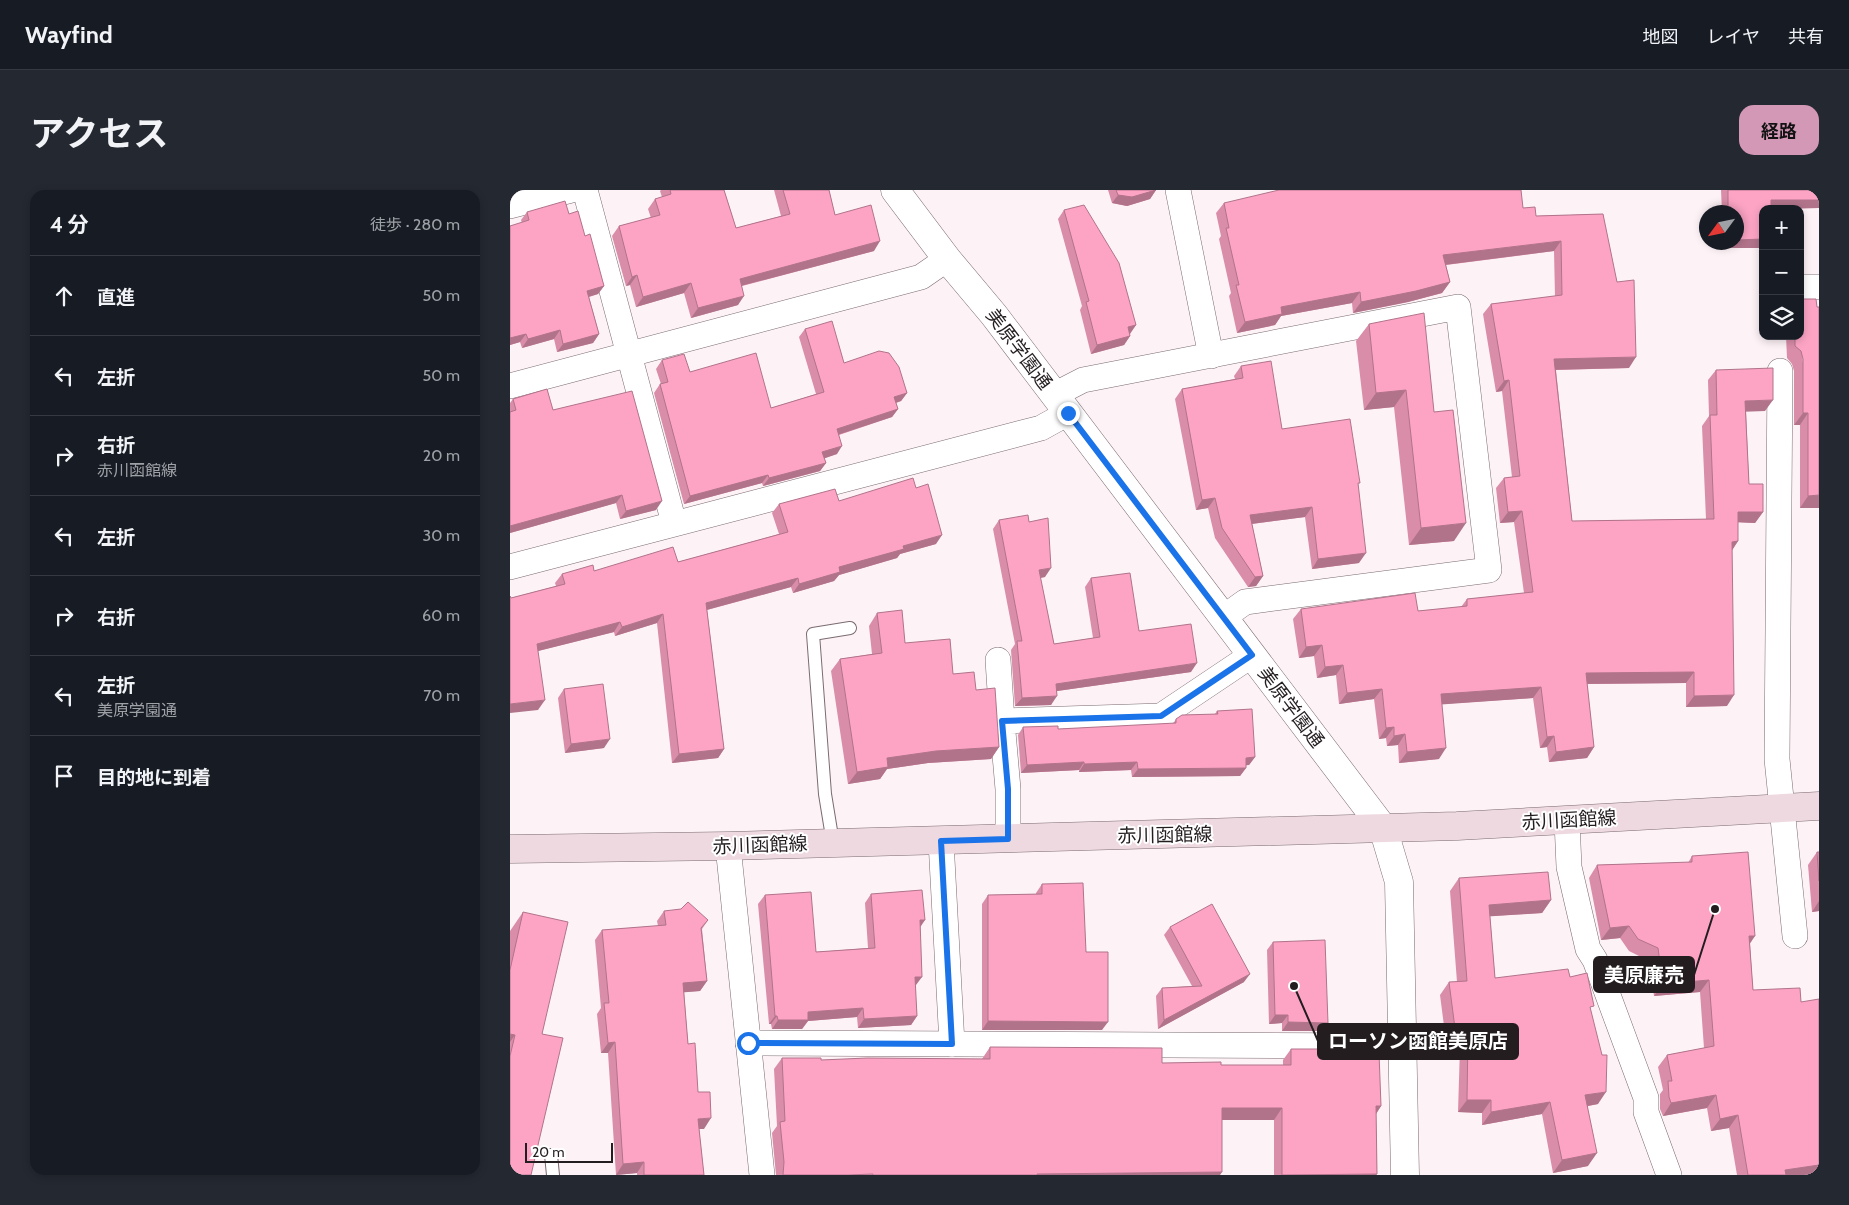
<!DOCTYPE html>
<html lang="ja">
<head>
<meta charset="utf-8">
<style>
  :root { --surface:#171b24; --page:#242831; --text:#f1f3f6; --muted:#9ea1a6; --line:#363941; --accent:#d498b7 }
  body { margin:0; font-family:Cabin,"Noto Sans JP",sans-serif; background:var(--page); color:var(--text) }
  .controls { position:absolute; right:15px; top:15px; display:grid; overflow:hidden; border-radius:10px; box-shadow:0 2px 8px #0003 }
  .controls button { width:45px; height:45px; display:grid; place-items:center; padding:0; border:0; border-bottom:1px solid var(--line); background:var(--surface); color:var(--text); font:25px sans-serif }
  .compass { position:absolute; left:1189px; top:15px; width:45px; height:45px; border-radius:50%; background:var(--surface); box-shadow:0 2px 8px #0003; rotate:237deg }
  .scale { position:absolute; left:15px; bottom:12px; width:88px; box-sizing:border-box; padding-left:5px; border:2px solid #231d1f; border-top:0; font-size:14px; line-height:18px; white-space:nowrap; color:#231d1f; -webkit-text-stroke:4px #fff; paint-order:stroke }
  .stop { position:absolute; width:15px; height:15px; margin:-11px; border:4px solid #1a73e8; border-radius:50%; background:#fff }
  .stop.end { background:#1a73e8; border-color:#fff; box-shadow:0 1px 5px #0008 }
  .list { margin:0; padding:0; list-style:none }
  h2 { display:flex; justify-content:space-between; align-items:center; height:65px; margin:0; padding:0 20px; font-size:21px }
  h2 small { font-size:16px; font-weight:400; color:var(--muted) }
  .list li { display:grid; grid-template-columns:32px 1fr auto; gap:15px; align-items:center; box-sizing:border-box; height:80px; padding:0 20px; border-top:1px solid var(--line) }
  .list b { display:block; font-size:19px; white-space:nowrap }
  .list p { margin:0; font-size:16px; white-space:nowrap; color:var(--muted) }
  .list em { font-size:16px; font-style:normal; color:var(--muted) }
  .icon { flex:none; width:28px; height:28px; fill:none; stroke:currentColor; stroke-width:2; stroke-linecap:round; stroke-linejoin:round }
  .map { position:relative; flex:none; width:1309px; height:985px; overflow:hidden; border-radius:15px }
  header { display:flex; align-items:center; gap:30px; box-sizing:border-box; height:70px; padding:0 25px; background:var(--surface); border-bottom:1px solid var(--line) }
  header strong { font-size:24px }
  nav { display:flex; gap:28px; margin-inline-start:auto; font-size:18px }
  .intro { display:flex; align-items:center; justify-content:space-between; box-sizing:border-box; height:120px; padding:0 30px }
  h1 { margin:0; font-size:35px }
  .button { padding:12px 22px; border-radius:15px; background:var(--accent); color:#111; font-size:18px; font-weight:700 }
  main { display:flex; gap:30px; padding:0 30px }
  aside { flex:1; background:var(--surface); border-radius:15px; box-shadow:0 2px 8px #0003 }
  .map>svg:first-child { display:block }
</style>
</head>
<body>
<header>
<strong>Wayfind</strong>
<nav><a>地図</a><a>レイヤ</a><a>共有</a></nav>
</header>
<div class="intro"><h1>アクセス</h1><a class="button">経路</a></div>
<main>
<aside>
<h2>4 分<small>徒歩 · 280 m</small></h2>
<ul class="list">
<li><svg class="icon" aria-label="ahead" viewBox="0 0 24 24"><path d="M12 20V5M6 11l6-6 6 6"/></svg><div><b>直進</b></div><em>50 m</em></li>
<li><svg class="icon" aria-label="left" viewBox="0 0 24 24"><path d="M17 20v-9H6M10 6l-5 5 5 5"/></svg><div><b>左折</b></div><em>50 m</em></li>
<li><svg class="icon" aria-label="right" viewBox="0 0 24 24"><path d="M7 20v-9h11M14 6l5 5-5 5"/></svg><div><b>右折</b><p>赤川函館線</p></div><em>20 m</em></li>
<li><svg class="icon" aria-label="left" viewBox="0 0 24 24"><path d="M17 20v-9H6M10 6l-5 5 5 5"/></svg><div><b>左折</b></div><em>30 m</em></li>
<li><svg class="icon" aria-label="right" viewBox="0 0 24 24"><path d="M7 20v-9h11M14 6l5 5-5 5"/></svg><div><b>右折</b></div><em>60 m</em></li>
<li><svg class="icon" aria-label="left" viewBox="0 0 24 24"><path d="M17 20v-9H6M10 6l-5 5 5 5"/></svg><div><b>左折</b><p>美原学園通</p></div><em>70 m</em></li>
<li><svg class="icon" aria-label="arrive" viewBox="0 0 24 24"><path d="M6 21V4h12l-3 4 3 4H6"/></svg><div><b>目的地に到着</b></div></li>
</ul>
</aside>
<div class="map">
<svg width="1309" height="985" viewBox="0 0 1309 985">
  <rect width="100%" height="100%" fill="#fdf2f6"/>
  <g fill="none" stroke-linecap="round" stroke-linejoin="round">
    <defs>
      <g id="service">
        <path d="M323,653L315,604L303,444L340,438"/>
        <path d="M41,965L43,985"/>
      </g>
      <g id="minor">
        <path d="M75,0L164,333"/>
        <path d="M668,0L701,166"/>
        <path d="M0,16L62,0"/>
        <path d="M1290,97H1309"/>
        <path d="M1270,181L1267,569L1285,746"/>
        <path d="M0,196L411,87L437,69"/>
        <path d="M544,205L573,190L948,117L979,380L735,412L714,427"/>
        <path d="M0,377L531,238L558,223"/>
        <path d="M488,470L492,531"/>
        <path d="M1057,631L1059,677L1078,759L1085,770L1136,908V922L1159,985"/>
        <path d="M498,649V599L492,531L651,526L742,465"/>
        <path d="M431,651L442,854"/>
        <path d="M218,656L252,985"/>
        <path d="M238,853L892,856"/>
      </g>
      <path id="tertiary" d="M385,0L437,69L484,125L873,638L889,692L895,985"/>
      <path id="secondary" d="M0,659L218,656L947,636L1309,616"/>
    </defs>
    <use href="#service" stroke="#7a6b70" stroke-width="14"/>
    <use href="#minor" stroke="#7a6b70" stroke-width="26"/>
    <use href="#tertiary" stroke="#7a6b70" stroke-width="29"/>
    <use href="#secondary" stroke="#7a6b70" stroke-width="29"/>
    <use href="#service" stroke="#fff" stroke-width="12"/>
    <use href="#minor" stroke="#fff" stroke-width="25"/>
    <use href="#tertiary" stroke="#fff" stroke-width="28"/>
    <use href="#secondary" stroke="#efd9e1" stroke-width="28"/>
  </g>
  <g fill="#da8da9">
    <path d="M151,0H214L226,38L271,26L264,0H319L325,25L364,61L232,96L228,115L181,128L174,103L126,117L120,95L116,96L102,46L109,36L141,28L138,19L145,9L152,7L150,1Z"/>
    <path d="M598,0H646L640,9L617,16L602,13Z"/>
    <path d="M1211,0H1309V18L1253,19V58H1213L1212,52H1226V22H1212Z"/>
    <path d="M714,13L1013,18L1026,26L1093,24L1119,178L1046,180L1062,331L1196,329L1192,236L1199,226L1198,190L1206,180L1255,221H1236L1239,294L1253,322L1245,333L1228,332V351L1222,360L1217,516L1176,517V493L1077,494L1084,557L1077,568L1039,572L1037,557L1030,558L1023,508L932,514L929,569L889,573L888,555L877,556L876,548L869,549L864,509L829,514L826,485L807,488L804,466L789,468L783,429L791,419L908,421L951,417L957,409L1014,403L1004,332L990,333L986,298L994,288L1002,287L992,201L986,202L973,124L981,114L1045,106L1044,61L936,75L940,92L932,103L898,112L843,123L842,113L771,126L765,135L727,143L719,106L721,103L709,49L711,46L706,23Z"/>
    <path d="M554,20L626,135L619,144L620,146L614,155L581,164L570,120L572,116L548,29Z"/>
    <path d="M17,22L59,24L75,46L94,96L88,104L79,107L89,144L83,153L47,162L44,149L12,158L10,152L0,155V36L12,33L11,30Z"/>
    <path d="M859,134L924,222L944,351L899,355L884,217L854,220L846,151Z"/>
    <path d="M295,139L334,173L397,203L391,211L386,213L388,219L382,227L329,245L327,264L314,268L316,273L310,281L253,296L252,293L174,314L144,203L150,194H151L146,179L152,170L180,182L261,218L306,204L289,147Z"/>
    <path d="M1276,146H1290L1309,318H1290V235H1284V181L1282,174L1277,168Z"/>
    <path d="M731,176L772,239L848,296L849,373L802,379L795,327L742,334L753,386L746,396L738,397L705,348L698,318L686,320L665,209L672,199L725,189L724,186Z"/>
    <path d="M3,209L43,220L146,320L110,329L106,313L0,343V213Z"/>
    <path d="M406,298L426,354L390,364L387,368L329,385L324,391L283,403L281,397L197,420L214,559L208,568L162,573L147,433L105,446L104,442L28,461V520L1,408L46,396L45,393L52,384L84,381L168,372L269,344L262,323L269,314L329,311Z"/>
    <path d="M489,330L519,332L535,387L530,388L544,454L583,448L575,397L581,388L629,441L681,482L547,501L541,515L505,516L501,460L505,454L483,339Z"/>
    <path d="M367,423L395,453L466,500L489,557L481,569L418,573L377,579L370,589L338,594L321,481L330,469L362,464L359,436Z"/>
    <path d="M54,499L94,558L55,563L48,508Z"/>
    <path d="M707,521L745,567L739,575H736V578L730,586L622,587L621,580L569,582V580L511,583L508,545L513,537L548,539L663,534L666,529L705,524Z"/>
    <path d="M1307,662H1309V721L1302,722L1298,675Z"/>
    <path d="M1182,666L1240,754L1243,800L1291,812L1309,985H1227L1219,938L1201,941L1197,918L1153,926L1150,919V904L1153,900L1148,877L1157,865L1194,858L1190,802L1144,806L1139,771L1119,761L1110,748L1091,750L1079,688L1087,675L1178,673Z"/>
    <path d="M949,688L1041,710L1032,723L980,726L985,788L1060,787L1081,821L1088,914L1078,916V976L1043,983L1032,924L972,935V923L948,922L950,857L937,859L930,805L939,792H947L940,701Z"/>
    <path d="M532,694L576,762L592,840H472V714L478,705L526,704V703Z"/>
    <path d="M361,704L410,737L405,795L407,826L401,835L348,838L347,827L298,831L292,839H262L261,834H259L248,714L255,705L306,762L358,758L355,713Z"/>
    <path d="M154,721L198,730L192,739L197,791L190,801L174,802L178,854L194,939H189L194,985H127V983L106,985L98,863H91L87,824L91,818L85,750L92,740L148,736L147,731Z"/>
    <path d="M13,722L32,844L0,985V741Z"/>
    <path d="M660,737L734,792L648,839L646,806L652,798L682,796L654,745Z"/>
    <path d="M763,752L812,841H772V833L759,834L757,760Z"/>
    <path d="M480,857L652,873L711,875H773V870L781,859L822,865L871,916L866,924L867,984L866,985H764V930H712L710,985H266L262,943L267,936L264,879L272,868L311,870L472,869Z"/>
  </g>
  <g fill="#b1738a">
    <path d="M646,0L640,9L617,16L602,13L608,5Z"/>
    <path d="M1261,10H1309V18L1255,19Z"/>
    <path d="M1253,49V58H1213L1217,52H1226V50Z"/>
    <path d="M370,51L364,61L223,98L230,89Z"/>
    <path d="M1051,51L1044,61L926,76L933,65Z"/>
    <path d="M127,85L120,95L116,96L122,87Z"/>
    <path d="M940,92L932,103L898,112L843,123L851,112Z"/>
    <path d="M181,93L174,103L126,117L133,107Z"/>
    <path d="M94,96L88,104L71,109L77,101Z"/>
    <path d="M850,102L842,113L771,126L765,135L727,143L735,132L771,117Z"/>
    <path d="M234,106L228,115L181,128L188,118Z"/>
    <path d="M626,135L620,144L612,146L618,137Z"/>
    <path d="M50,140L44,149L12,158L18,149Z"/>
    <path d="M16,144L10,152L0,155V148Z"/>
    <path d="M89,144L83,153L47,162L53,154Z"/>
    <path d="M620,146L614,155L581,164L587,155Z"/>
    <path d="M1126,167L1119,178L1037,180L1044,169Z"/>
    <path d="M999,190L992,201L986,202L994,191Z"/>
    <path d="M896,200L884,217L854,220L866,203Z"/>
    <path d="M397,203L391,211L379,215L384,207Z"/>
    <path d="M1263,210L1255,221L1228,222L1235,211Z"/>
    <path d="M388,219L382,227L321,247L327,239Z"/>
    <path d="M1293,223H1298L1290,235H1284Z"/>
    <path d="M332,256L327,264L307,271L312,262Z"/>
    <path d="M316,273L310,281L253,296L259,288Z"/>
    <path d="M258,285L252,293L174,314L180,306Z"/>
    <path d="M112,305L106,313L0,343V336Z"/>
    <path d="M1309,305V318H1290L1298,306Z"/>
    <path d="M705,308L698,318L686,320L692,310Z"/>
    <path d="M152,311L146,320L110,329L116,321Z"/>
    <path d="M802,317L795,327L733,335L740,325Z"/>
    <path d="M1012,321L1004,332L990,333L998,322Z"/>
    <path d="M1228,322H1253L1245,333L1220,332Z"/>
    <path d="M956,333L944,351L899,355L911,338Z"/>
    <path d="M432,345L426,354L390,364L387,368L329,385L324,391L283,403L289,394L329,377L393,356Z"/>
    <path d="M1228,351L1221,362L1222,352Z"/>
    <path d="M856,363L849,373L802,379L808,369Z"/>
    <path d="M541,378L535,387L523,389L529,380Z"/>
    <path d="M753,386L746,396L738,397L745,387Z"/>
    <path d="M288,388L281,397L189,422L196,413Z"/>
    <path d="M153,424L147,433L105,446L112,437Z"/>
    <path d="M110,432L104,442L20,463L27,454Z"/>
    <path d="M812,455L804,466L789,468L796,457Z"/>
    <path d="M687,473L681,482L540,502L546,494Z"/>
    <path d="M833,475L826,485L807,488L815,477Z"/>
    <path d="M1184,482L1176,493L1068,494L1076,483Z"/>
    <path d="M1031,497L1023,508L924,515L931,504Z"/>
    <path d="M872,499L864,509L829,514L837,503Z"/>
    <path d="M1224,505L1217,516L1176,517L1184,506Z"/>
    <path d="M547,506L541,515L505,516L512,508Z"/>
    <path d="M35,510L28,520L0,523V514Z"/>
    <path d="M884,537L876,548L869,549L876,538Z"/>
    <path d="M895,544L888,555L877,556L884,546Z"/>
    <path d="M1044,546L1037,557L1030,558L1037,547Z"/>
    <path d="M100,549L94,558L55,563L61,554Z"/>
    <path d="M489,557L481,569L418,573L377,579L370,589L338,594L347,582L377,568L426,561Z"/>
    <path d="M1084,557L1077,568L1039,572L1046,562Z"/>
    <path d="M936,558L929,569L889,573L897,562Z"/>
    <path d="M214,559L208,568L162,573L169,564Z"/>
    <path d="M745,567L739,575L730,576L736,568Z"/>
    <path d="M574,572L569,580L511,583L517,575Z"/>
    <path d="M627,572L621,580L569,582L574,574Z"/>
    <path d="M736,578L730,586L622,587L628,579Z"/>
    <path d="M1041,710L1032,723L970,727L979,715Z"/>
    <path d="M1309,711V721L1302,722Z"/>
    <path d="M410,730H415L409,739Z"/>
    <path d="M1119,736L1110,748L1091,750L1100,738Z"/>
    <path d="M1239,746H1245L1237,758Z"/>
    <path d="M740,784L734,792L648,839L654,830Z"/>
    <path d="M405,787H412L406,795L399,796Z"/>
    <path d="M1199,790L1190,802L1144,806L1153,794Z"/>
    <path d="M197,791L190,801L166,803L173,793Z"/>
    <path d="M353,818L347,827L298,831L292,839H262L268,830L298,822Z"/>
    <path d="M765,825H778L772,833L759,834Z"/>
    <path d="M265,826H267L261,834H259Z"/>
    <path d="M407,826L401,835L348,838L354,829Z"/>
    <path d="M478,831L598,832L592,840H472Z"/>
    <path d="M778,832L818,833L812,841H772Z"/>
    <path d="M0,844L5,845L0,852Z"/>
    <path d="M958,844L950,857L937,859L946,846Z"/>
    <path d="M105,852L98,863H91L98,853Z"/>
    <path d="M1096,902L1088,914L1067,918L1075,905Z"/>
    <path d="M1206,905L1197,918L1153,926L1161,913Z"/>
    <path d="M957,910H981L972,923L948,922Z"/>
    <path d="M1040,912L1032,924L972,935L981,922Z"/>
    <path d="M866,916H871L864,927Z"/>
    <path d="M712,918H772L764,930H704Z"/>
    <path d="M1228,925L1219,938L1201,941L1210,929Z"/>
    <path d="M201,928L194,939H181L188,929Z"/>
    <path d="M1087,963L1078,976L1043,983L1052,970Z"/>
    <path d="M134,972L127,983L106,985L113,974Z"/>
    <path d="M1309,975V985H1272L1275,980Z"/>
    <path d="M712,982L710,985H527V984Z"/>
    <path d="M822,984H867L866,985H821Z"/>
  </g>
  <g fill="#fda4c5" stroke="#b1738a">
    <path d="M160,0H214L226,38L280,24L273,0H319L325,25L361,15L370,51L230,89L234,106L188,118L181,93L133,107L127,85L122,87L109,36L150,25L145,9L161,4Z"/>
    <path d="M606,0H646L622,7L608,5Z"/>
    <path d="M769,0H1011L1013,18L1025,17L1026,26L1093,24L1107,92L1124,90L1126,167L1044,169L1062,331L1204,329L1200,225H1207L1206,180L1263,178V210L1235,211L1239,294H1253V322H1228V351L1222,352L1224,505L1184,506V482L1076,483L1084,557L1046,562L1044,546L1037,547L1031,497L931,504L936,558L897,562L895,544L884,546V537L876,538L872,499L837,503L833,475L815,477L812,455L796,457L791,419L905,403L908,421L957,416V409L1023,402L1012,321L998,322L994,288L1010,286L999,190L994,191L981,114L1052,105L1051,51L933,65L940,92L906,101L851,112L850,102L771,117L772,124L735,132L726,95H729L716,38H719L714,13Z"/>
    <path d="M1218,0H1309V10H1261V19H1253V49L1226,50V22H1218Z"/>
    <path d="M55,11L59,24L68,21L75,46L80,44L94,96L77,101L89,144L53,154L50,140L18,149L16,144L0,148V36L19,30L17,22Z"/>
    <path d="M574,15L609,73L626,135L618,137L620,146L587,155L576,112L579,111L554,20Z"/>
    <path d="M1290,109H1306L1307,117H1309V305L1298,306V223H1293V169L1291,161L1285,156V146H1290Z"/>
    <path d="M914,123L924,222L943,220L956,333L911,338L896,200L866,203L859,134Z"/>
    <path d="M322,131L334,173L369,161L379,163L389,177L397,203L384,207L388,219L327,239L332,256L312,262L316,273L259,288L258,285L180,306L150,194L158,192L152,170L174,164L180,182L246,163L261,218L314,202L295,139Z"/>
    <path d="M761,171L772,239L840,229L850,293H848L856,363L808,369L802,317L740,325L753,386L745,387L712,338L705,308L692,310L672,199L733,188L731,176Z"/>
    <path d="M37,199L43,220L122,201L152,311L116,321L112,305L0,336V222L6,220L3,209Z"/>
    <path d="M403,288L406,298L418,294L432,345L393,356L394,359L329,377L330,382L289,394L288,388L196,413L214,559L169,564L153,424L112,437L110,432L27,454L35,510L0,514V406L1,408L55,394L52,384L83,375L84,381L163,357L168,372L278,342L269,314L325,299L329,311Z"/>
    <path d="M518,325L519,332L538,328L541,378L529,380L544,454L590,447L581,388L620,383L629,441L681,434L687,473L546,494L547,506L512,508L507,451H512L489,330Z"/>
    <path d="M392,420L395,453L440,449L443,484L464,482L466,500L485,498L489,557L426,561L377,568L378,577L347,582L330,469L372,463L367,423Z"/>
    <path d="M93,494L100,549L61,554L54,499Z"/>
    <path d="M742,519L745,567L736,568V578L628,579L627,572L574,574V572L517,575L513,537L548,536V539L666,533V529L672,525L708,524L707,521Z"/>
    <path d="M1238,662L1245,746H1239L1243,800L1290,798L1291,812L1309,809V975L1275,980L1276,985H1238L1228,925L1210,929L1206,905L1161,913L1159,907L1158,891H1162L1157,865L1204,856L1199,790L1153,794L1148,758L1128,749L1119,736L1100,738L1087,675L1182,672V666Z"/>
    <path d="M1307,662H1309V691Z"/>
    <path d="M1038,682L1041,710L979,715L985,788L1058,779L1060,787L1077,783L1084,816L1080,817L1092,865H1097L1096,902L1075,905L1087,963L1052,970L1040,912L981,922V910H957L958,844L946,846L939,792L957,791L949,688Z"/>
    <path d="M573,693L576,762H598V832L478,831V705L532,704V694Z"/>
    <path d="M412,700L415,730H410L412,787H405L407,826L354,829L353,818L298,822V830H268L267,826H265L255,705L301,702L306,762L365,758L361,704Z"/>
    <path d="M178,712L198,730L191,738L197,791L173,793L178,854L185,853L188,902H200L201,928L188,929L194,985H134V972L113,974L105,852L98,853L94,813H99L92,740L156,735L154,721L171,719Z"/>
    <path d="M702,714L740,784L654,830L652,798L692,796L660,737Z"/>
    <path d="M13,722L58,732L32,844L53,848L21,985H0V866L5,845L0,844V780Z"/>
    <path d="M815,750L818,833L778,832V825H765L763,752Z"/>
    <path d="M480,857L652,858V873L711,872V875H781V859H820L822,865L869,863L871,916H866L867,984L772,985V918H712V982L527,984V985H363V984L338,985H273L274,972L270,932L275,931L272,868H311V870L357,868L480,869Z"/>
  </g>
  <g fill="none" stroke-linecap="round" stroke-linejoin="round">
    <path stroke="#1a73e8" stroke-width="6" d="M238,853L442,854L431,651L498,649V599L492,531L651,526L742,465L558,223"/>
  </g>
  <g text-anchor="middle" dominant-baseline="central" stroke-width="4" stroke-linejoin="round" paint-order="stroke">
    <g font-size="19" fill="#231d1f" stroke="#fff">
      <text transform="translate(509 159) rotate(53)">美原学園通</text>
      <text transform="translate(781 517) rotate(53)">美原学園通</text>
      <text transform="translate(1059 630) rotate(-3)">赤川函館線</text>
      <text transform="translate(655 645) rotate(-1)">赤川函館線</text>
      <text transform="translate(250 655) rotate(-2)">赤川函館線</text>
    </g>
  </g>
  <path fill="none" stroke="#231d1f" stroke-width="2" d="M1205 719L1184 785M784 796L808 851"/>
  <g fill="#231d1f" stroke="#fff" stroke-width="2">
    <circle cx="1205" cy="719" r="5"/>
    <circle cx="784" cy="796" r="5"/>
  </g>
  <g fill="#231d1f" stroke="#231d1f" stroke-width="2">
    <rect x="1084" y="767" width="100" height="35" rx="5"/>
    <rect x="808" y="834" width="200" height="35" rx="5"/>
  </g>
  <g font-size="20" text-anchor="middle" font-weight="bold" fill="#fff">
    <text x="1134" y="792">美原廉売</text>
    <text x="908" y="858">ローソン函館美原店</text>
  </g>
</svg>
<div class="controls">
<button>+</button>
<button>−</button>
<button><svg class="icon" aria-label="layers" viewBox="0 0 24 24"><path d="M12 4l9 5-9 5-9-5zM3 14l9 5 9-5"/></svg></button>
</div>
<svg class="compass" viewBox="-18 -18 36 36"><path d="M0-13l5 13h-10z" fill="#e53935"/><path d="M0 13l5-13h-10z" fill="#9ea1a6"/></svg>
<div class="scale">20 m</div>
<div class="stop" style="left:238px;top:853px"></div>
<div class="stop end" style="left:558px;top:223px"></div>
</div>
</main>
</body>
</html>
